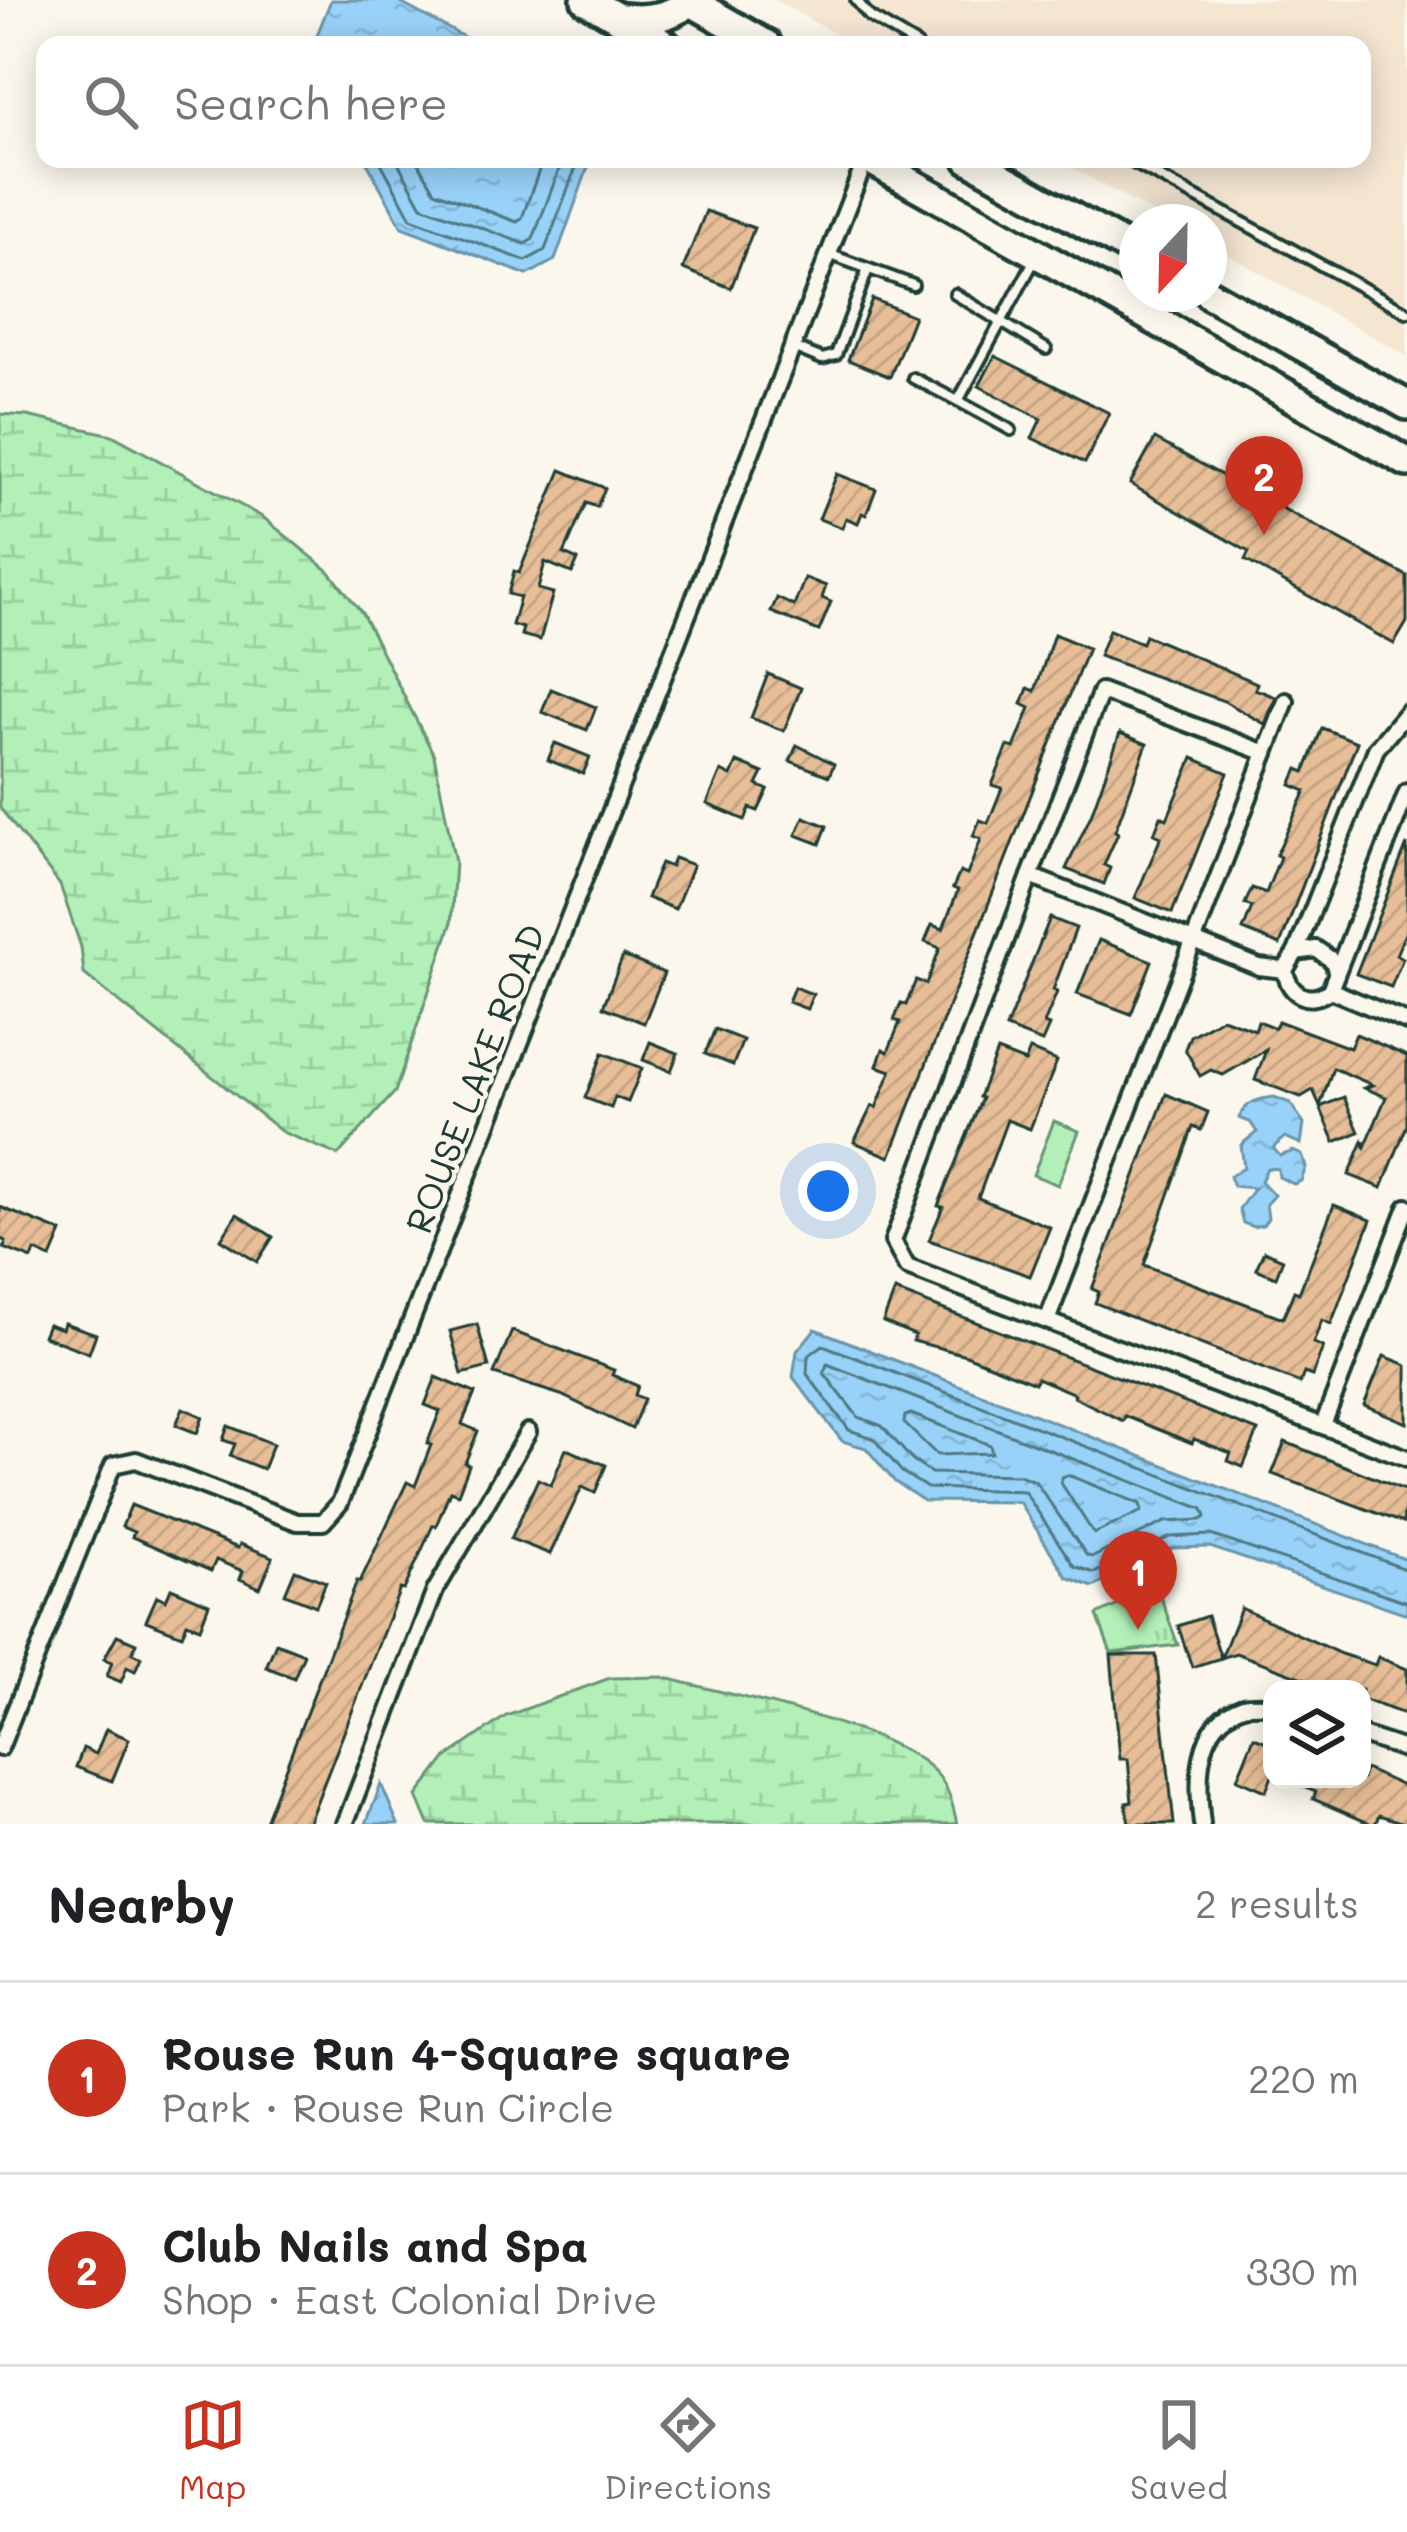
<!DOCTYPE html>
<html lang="en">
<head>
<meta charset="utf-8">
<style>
  :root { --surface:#fff; --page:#f2f2f2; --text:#202124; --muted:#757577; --line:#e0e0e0; --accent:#c8321e }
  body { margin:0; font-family:Mali,sans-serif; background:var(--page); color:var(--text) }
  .controls { position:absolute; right:36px; bottom:36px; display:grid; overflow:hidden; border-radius:24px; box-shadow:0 6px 30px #0003 }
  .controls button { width:108px; height:108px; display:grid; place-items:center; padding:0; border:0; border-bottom:3px solid var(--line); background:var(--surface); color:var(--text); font:60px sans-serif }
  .compass { position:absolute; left:1119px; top:204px; width:108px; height:108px; border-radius:50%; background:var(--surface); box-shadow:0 6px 30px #0003; rotate:202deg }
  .you { position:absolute; left:828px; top:1191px; width:42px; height:42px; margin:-30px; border:9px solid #fff; border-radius:50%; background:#1a73e8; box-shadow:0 0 0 18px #1a73e833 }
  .badge { display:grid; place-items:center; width:78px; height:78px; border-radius:50%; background:var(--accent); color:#fff; font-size:39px; font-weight:700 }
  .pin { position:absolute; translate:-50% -99px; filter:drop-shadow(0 3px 6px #0008) }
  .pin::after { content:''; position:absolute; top:63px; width:42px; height:36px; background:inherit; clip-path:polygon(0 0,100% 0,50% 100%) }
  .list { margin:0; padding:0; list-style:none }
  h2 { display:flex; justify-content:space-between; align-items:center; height:156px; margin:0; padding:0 48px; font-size:51px }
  h2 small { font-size:39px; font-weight:400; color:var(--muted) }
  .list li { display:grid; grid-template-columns:78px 1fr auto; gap:36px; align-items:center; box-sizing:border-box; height:192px; padding:0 48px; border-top:3px solid var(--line) }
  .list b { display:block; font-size:45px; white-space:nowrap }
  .list p { margin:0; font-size:39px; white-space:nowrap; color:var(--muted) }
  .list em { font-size:39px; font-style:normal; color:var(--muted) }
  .icon { flex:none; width:66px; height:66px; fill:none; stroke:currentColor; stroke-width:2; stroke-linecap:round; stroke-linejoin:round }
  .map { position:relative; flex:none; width:1407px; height:1824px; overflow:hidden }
  .search { position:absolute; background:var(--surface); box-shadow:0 6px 30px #0003; left:36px; right:36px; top:36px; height:132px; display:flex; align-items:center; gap:30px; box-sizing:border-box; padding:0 42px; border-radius:24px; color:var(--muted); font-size:45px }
  .sheet { height:540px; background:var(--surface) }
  nav { display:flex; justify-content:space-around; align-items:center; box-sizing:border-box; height:168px; border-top:3px solid var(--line); background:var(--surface); font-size:33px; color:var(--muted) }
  nav a { display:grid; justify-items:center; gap:6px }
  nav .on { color:var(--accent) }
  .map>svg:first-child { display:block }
</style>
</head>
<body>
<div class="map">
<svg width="1407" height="1824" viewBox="0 0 1407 1824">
  <defs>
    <pattern id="grass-tufts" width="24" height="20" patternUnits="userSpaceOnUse" patternTransform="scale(3)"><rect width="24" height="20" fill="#b2f0b7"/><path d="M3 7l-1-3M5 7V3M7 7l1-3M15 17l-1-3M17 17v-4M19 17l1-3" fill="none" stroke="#99cf9e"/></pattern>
    <pattern id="wetland-marsh" width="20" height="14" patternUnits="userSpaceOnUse" patternTransform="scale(3)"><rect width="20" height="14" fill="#b2f0b7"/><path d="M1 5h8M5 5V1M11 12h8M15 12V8" fill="none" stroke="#99cf9e"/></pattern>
    <pattern id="water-ripples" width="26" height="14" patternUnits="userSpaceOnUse" patternTransform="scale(3)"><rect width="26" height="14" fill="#99d2f9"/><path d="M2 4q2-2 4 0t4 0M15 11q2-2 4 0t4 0" fill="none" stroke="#83b5d6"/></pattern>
    <pattern id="building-hatch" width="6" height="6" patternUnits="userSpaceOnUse" patternTransform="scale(3)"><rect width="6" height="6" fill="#e7be97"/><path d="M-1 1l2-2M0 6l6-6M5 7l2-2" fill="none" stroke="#c6a483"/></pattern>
  </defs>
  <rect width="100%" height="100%" fill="#fbf7ec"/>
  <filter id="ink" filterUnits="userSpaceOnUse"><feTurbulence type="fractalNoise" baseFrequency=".00833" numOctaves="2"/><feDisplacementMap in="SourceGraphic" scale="24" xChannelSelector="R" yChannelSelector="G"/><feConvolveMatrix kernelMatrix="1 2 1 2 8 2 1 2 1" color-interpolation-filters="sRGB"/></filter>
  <g filter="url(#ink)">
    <path fill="#f5e6d2" d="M775,0H1407V356L1209,244V222H1169L1057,159H1362V45H855Z"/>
    <path fill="url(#grass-tufts)" stroke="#689676" stroke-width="3" d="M1157,1587L1178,1645L1111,1653L1097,1615Z"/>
    <g fill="url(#wetland-marsh)" stroke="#689676" stroke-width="3">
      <path d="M0,414L27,416L112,435L264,518L329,571L362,613L434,755L455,862L451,925L395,1092L338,1155L282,1132L84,974L81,947L60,885L0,808Z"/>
      <path d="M662,1677C725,1694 896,1727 936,1773C949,1788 953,1805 957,1824H429L417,1796L447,1757L506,1716L610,1678Z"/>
    </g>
    <path fill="#b2f0b7" stroke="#689676" stroke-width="3" d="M1054,1121L1079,1131L1058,1185L1033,1175Z"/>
    <g fill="url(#water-ripples)" stroke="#6896aa" stroke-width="3">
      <path d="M331,0H395L479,45H313Z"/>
      <path d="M365,159H591L555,260L527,275L402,227Z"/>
      <path d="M1274,1097L1290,1103L1304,1124L1301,1144L1285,1137L1273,1148L1280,1156L1293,1151L1302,1155L1306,1167L1301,1181L1294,1184L1279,1177L1278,1169L1267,1168L1261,1181L1274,1195L1266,1204L1268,1218L1263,1225L1253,1227L1243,1223L1239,1209L1254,1188L1233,1186L1230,1176L1244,1168L1241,1145L1257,1132L1250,1122L1239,1118C1246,1102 1257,1099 1274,1097Z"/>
      <path d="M815,1329L1407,1560V1614L1210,1547L1173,1548L1093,1587L1067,1577L1019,1502L924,1501L895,1482L866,1448L842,1441L793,1377L797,1351Z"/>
      <path d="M381,1784L398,1824H366Z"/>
    </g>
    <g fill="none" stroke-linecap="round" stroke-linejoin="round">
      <g stroke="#507983" stroke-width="3">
        <path d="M379,159L411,218L526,261L545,250L579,159"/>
        <path d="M396,159L422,206L525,244L533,239L563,159"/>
        <path d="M416,159L435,191L517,222L522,218L543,159"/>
        <path d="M827,1364L1203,1509L1206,1517L1201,1520L1165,1522L1093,1557L1087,1556L1035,1481L1019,1475L931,1473L913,1461L882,1426L858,1417L824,1373Z"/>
        <path d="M911,1414L990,1445L992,1453L937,1455L904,1423L905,1416Z"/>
        <path d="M1068,1475L1140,1504L1142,1511L1094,1534L1061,1483L1062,1477Z"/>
        <path d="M1407,1570L823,1345L808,1356L807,1374L849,1430L873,1438L902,1472L927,1488L1024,1491L1074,1566L1094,1573L1170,1537L1211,1535L1407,1602"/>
      </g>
    </g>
    <g fill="url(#building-hatch)" stroke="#1f3d34" stroke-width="3">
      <path d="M706,211L754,228L731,288L683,269Z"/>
      <path d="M872,299L914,316L890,377L848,360Z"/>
      <path d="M995,356L1109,413L1085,463L1032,438L1041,419L979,386Z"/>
      <path d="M1155,439L1407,576V622L1394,644L1245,560L1249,552L1130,484Z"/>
      <path d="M561,470L605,488L597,507L586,503L564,554L578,560L572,573L545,562L538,589L553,593L540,640L521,635L523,628L512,625L520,597L508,594L514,571L519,573Z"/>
      <path d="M837,474L876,489L866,515L862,513L858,523L846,518L842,528L819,519Z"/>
      <path d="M805,578L826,586L822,598L831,602L819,631L771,612L777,598L794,606Z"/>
      <path d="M1109,630L1142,643L1145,635L1257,683L1255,689L1276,697L1265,724L1224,701L1099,656Z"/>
      <path d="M1054,634L1088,648L890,1157L854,1142L872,1106L876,1108L891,1071L877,1066L883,1049L888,1052L900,1022L894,1020L901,1003L906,1005L916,980L926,984L940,948L925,942L932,925L943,929L958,890L953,888L960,872L967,875L981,839L973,836L980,820L988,823L1002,788L992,785L1008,746L1014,748L1030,708L1022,704L1028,688L1035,691Z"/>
      <path d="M768,674L801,688L784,731L751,718Z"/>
      <path d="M551,689L596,707L587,730L542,712Z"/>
      <path d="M1322,728L1357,742L1280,945L1243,930L1252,907L1245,904L1252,888L1266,893L1280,857L1276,855L1306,791L1291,785L1298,769L1305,772Z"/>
      <path d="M1120,733L1147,744L1115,831L1118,833L1104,865L1110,868L1104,884L1066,869L1091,815Z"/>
      <path d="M555,743L590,757L583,774L548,760Z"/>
      <path d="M797,745L834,764L829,776L790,761Z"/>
      <path d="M1193,758L1228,773L1172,913L1135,898L1161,837L1154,834L1161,816L1167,819Z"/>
      <path d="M737,762L763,773L757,785L768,790L758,811L750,808L745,820L707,804L721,771L731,776Z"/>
      <path d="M804,817L827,826L820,844L796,835Z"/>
      <path d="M1407,844V929L1396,955L1403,958L1391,987L1356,974Z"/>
      <path d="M674,858L693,865L675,909L647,898L661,863L671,867Z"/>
      <path d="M1050,918L1076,928L1053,990L1057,992L1044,1024L1049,1026L1042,1042L1006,1028Z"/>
      <path d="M1099,940L1152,961L1131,1014L1077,994Z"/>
      <path d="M623,956L664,973L644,1023L603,1007Z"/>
      <path d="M794,987L813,994L807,1009L788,1002Z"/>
      <path d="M1222,1018L1255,1030L1258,1021L1275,1028L1278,1021L1350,1048L1356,1034L1407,1056V1125L1382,1188L1349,1175L1363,1141L1365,1147L1386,1097L1364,1088L1373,1085L1333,1068L1320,1106L1313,1090L1301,1097L1255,1080L1266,1050L1223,1075L1211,1070L1200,1076L1185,1049L1190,1036Z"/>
      <path d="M715,1029L743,1040L733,1065L705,1054Z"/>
      <path d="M650,1042L678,1053L671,1071L643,1060Z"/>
      <path d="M1030,1050L1057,1061L1030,1129L1007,1120L978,1198L1050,1227L1030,1276L929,1240L943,1207L938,1206L982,1098L979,1097L997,1051L1025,1062Z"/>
      <path d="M603,1053L642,1068L628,1102L615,1097L611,1108L585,1098Z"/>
      <path d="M1166,1094L1208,1112L1201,1130L1193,1127L1144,1265L1283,1318L1294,1291L1299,1293L1334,1205L1371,1220L1331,1324L1322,1320L1313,1343L1323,1347L1312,1376L1304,1373L1300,1383L1095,1303L1099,1292L1092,1289Z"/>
      <path d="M1344,1097L1359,1132L1335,1142L1320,1107Z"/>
      <path d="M0,1207L62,1232L51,1258L35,1251L32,1259L4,1248L6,1241L0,1239Z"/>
      <path d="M237,1214L273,1237L257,1262L221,1239Z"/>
      <path d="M1264,1251L1283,1259L1276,1277L1256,1269Z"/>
      <path d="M895,1291L1258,1431L1243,1467L1228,1461L1231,1453L1194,1439L1192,1443L1125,1416L1123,1421L1074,1397L1075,1394L1037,1378L1035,1383L966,1355L913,1341L915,1335L883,1322Z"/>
      <path d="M64,1323L96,1334L89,1353L43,1336L48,1324L62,1329Z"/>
      <path d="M477,1324L489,1367L462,1374L450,1331Z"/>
      <path d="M512,1331L614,1370L612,1375L638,1386L635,1395L644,1399L632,1429L561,1395L494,1374Z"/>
      <path d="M1384,1356L1407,1365V1423L1364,1405Z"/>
      <path d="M436,1377L475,1393L462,1424L478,1431L465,1463L469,1465L458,1494L450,1491L436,1526L433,1525L404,1590L400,1589L308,1824H264L357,1581L360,1582L407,1482L415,1486L431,1445L427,1444L440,1411L425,1405Z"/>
      <path d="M183,1408L203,1417L197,1433L176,1425Z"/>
      <path d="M228,1426L273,1444L263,1469L230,1456L235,1444L223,1440Z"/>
      <path d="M1285,1442L1407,1491L1403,1523L1272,1474Z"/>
      <path d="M566,1449L606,1465L595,1493L582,1487L550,1554L511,1539L538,1479L551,1485Z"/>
      <path d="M131,1505L238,1548L240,1544L273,1557L260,1588L240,1579L243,1571L216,1560L211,1571L132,1537L134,1532L122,1527Z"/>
      <path d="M295,1570L326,1582L316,1606L285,1594Z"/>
      <path d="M171,1588L209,1604L200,1628L187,1623L182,1635L146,1621L157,1596L166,1600Z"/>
      <path d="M1241,1608L1341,1654L1375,1665L1378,1657L1407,1669V1715L1362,1699V1689H1333L1236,1653L1221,1658Z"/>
      <path d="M1207,1616L1221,1658L1192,1667L1178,1626Z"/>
      <path d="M117,1635L136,1643L132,1653L141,1657L135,1671L127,1667L121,1682L107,1676L112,1662L104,1659Z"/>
      <path d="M276,1643L304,1654L294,1678L266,1667Z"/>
      <path d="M1111,1655H1156L1174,1824H1129L1126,1803L1132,1802L1128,1759H1120Z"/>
      <path d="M106,1729L129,1739L112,1781L76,1767L83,1748L96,1754Z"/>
      <path d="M1254,1737L1272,1744V1776L1266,1791L1237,1779Z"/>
      <path d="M1365,1769L1407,1788V1824L1379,1815L1375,1824H1371L1313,1799L1316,1792L1286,1780L1362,1779Z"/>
    </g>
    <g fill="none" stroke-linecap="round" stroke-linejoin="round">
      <defs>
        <g id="lane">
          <path d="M856,0L870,17L917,45"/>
          <path d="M1126,159L1407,312"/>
          <path d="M831,255L913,285"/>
          <path d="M955,294L1046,349"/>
          <path d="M793,347L822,359L836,355L868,269"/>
          <path d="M913,378L958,401"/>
          <path d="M1011,430L958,401L1034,261"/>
        </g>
        <g id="street">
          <path d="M1286,701L1047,1321L1407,1458"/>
          <path d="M1266,753L1101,691L1030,876L1259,967L1285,970"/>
          <path d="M1030,876L893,1241L907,1267L1047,1321"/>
          <path d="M1296,952L1376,749L1407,712"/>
          <path d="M1336,971L1333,961L1316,949L1296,952L1285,970C1289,995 1309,1006 1330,990L1407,792"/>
          <path d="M1330,990L1407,1022"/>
          <path d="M1323,1425L1407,1207"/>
          <path d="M1362,1735L1407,1750"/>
          <path d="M0,1748L113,1465L136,1460L297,1522H323L340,1503L866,159"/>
          <path d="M345,1824L435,1591L528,1432"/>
          <path d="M1202,1824C1197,1784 1194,1723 1243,1706C1251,1704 1264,1705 1272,1705"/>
        </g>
        <g id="highway">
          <path d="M586,0L666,45"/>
          <path d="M688,0L767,45"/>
          <path d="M622,18C650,21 668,17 691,2"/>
          <path d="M869,159L1407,462"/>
          <path d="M969,159L1137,253"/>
          <path d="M1209,294L1407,405"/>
        </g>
      </defs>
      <use href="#lane" stroke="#1f3d34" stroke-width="16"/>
      <use href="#street" stroke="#1f3d34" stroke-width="22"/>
      <use href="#highway" stroke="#1f3d34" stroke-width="36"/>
      <use href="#lane" stroke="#fbf7ec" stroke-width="8"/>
      <use href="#street" stroke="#fbf7ec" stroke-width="14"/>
      <use href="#highway" stroke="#fbf7ec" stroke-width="27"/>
    </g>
  </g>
  <g text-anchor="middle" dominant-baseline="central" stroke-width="9" stroke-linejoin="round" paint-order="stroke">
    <g font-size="36" fill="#1f3d34" stroke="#fbf7ec">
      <text transform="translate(474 1078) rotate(-69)">ROUSE LAKE ROAD</text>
    </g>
  </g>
</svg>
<div class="controls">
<button><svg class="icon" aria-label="layers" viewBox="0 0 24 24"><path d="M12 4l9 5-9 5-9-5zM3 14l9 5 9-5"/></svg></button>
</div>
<svg class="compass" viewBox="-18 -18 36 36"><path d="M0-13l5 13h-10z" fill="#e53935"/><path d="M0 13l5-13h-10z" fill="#757577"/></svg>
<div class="you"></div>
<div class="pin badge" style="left:1138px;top:1630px">1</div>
<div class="pin badge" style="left:1264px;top:535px">2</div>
<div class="search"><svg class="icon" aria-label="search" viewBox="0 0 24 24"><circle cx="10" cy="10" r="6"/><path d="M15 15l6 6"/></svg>Search here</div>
</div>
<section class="sheet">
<h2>Nearby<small>2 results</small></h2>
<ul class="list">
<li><span class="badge">1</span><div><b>Rouse Run 4-Square square</b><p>Park · Rouse Run Circle</p></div><em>220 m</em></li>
<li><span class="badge">2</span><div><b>Club Nails and Spa</b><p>Shop · East Colonial Drive</p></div><em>330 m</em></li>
</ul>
</section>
<nav>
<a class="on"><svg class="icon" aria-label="map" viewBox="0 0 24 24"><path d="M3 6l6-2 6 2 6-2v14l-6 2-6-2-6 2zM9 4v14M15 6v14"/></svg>Map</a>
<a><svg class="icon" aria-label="directions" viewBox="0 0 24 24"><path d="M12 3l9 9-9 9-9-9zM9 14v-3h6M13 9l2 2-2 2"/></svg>Directions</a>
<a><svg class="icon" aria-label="saved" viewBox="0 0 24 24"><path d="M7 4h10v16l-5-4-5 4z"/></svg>Saved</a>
</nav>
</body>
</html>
